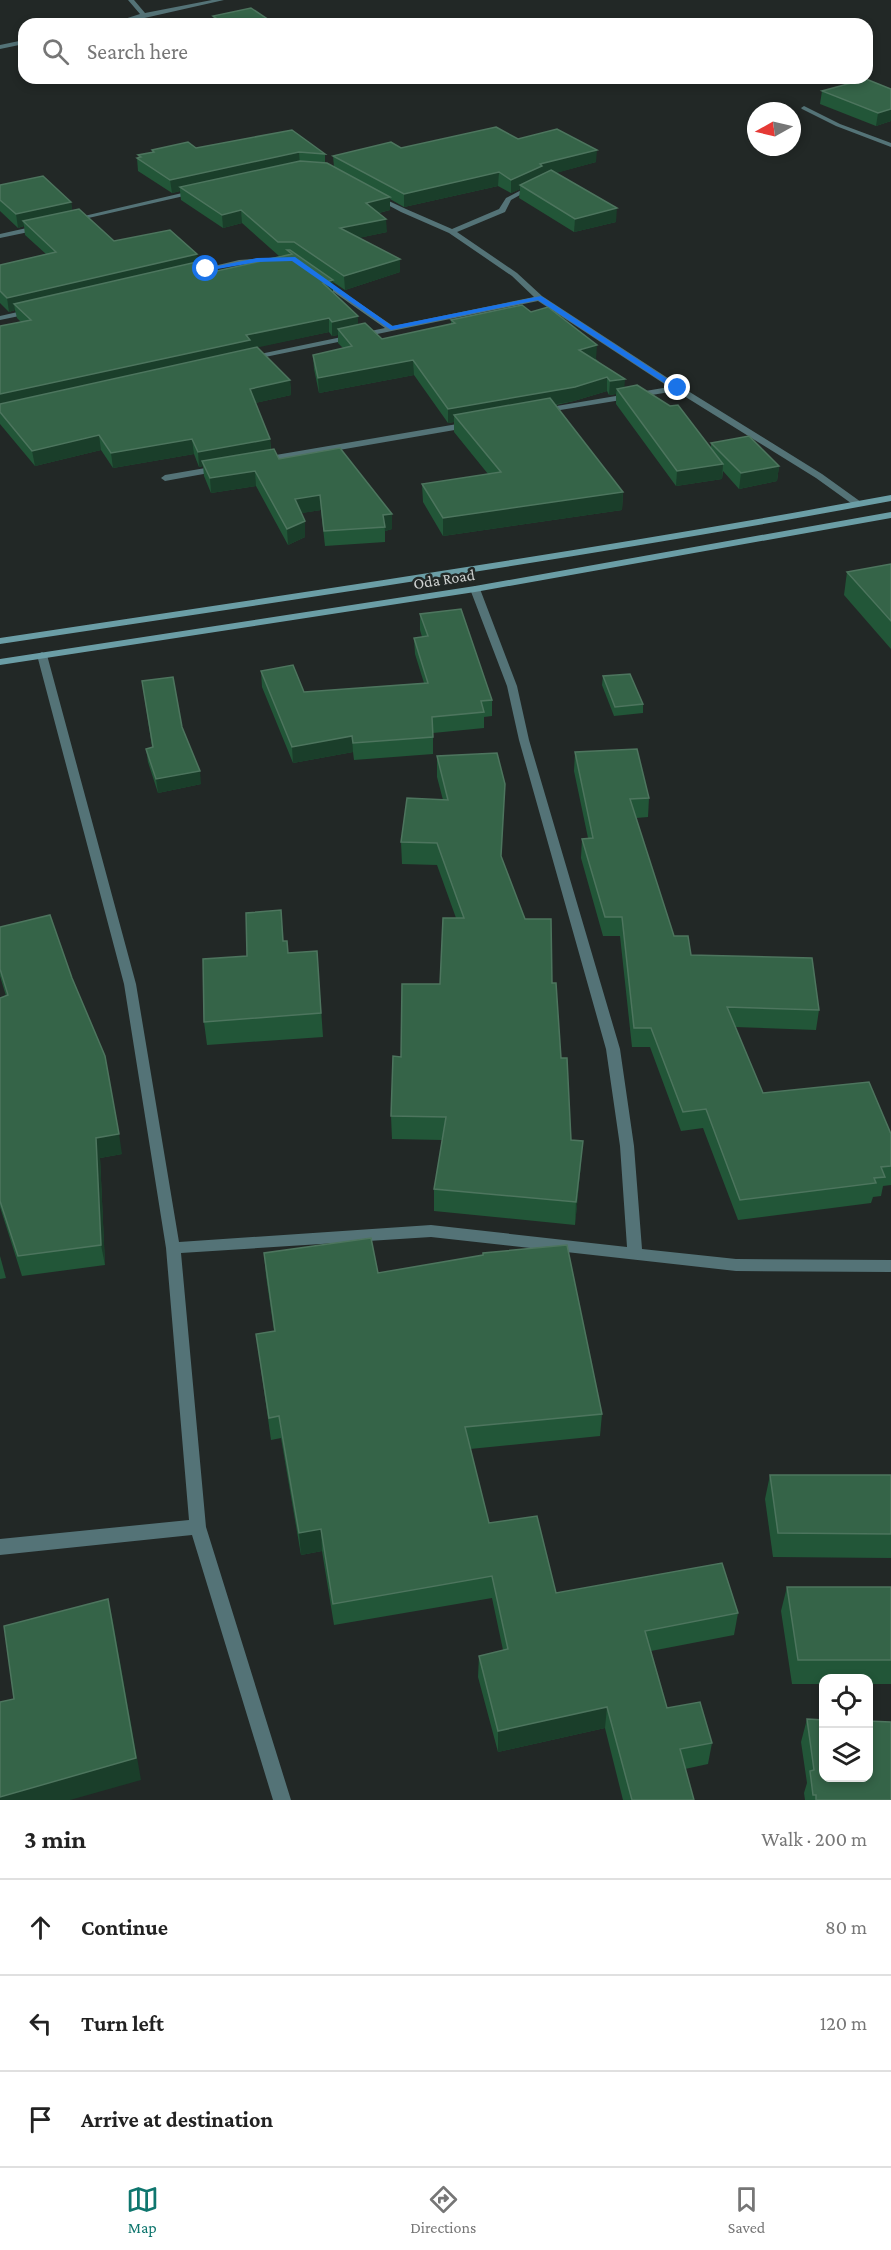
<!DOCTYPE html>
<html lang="en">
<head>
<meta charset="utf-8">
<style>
  :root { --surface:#fff; --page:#f6f6f6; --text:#222; --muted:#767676; --line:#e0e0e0; --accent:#0f766e }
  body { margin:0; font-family:"Crimson Pro",serif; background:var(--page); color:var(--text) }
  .controls { position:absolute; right:18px; bottom:18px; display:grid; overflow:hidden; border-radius:12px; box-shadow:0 3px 9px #0003 }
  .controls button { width:54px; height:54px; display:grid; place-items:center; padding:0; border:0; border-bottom:2px solid var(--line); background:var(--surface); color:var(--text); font:30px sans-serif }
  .compass { position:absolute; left:747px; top:102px; width:54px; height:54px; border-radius:50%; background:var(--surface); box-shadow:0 3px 9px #0003; rotate:262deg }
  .stop { position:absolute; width:18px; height:18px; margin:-14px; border:4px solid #1a73e8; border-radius:50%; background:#fff }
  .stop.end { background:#1a73e8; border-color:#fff; box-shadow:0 2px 6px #0008 }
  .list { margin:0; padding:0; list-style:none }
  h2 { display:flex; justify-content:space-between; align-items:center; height:78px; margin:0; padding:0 24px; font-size:26px }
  h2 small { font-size:20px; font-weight:400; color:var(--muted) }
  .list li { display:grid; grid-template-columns:39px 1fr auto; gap:18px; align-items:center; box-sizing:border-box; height:96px; padding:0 24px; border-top:2px solid var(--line) }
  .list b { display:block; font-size:22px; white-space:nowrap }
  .list em { font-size:20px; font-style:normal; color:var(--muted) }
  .icon { flex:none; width:33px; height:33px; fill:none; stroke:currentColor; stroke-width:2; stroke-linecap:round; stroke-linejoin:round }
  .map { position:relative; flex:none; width:891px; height:1800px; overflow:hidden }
  .search { position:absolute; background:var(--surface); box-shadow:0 3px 9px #0003; left:18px; right:18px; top:18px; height:66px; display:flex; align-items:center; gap:15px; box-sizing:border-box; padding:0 21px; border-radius:18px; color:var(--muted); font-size:22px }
  .sheet { height:366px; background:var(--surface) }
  nav { display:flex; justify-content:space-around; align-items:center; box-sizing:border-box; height:84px; border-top:2px solid var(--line); background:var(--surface); font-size:16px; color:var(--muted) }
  nav a { display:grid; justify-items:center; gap:3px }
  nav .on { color:var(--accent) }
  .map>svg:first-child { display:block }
</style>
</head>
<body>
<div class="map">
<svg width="891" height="1800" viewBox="0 0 891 1800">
  <rect width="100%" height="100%" fill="#222826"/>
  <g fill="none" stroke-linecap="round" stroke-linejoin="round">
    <g fill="#547377" fill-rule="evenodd">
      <path d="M128,0H134L145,13L212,0H224L118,24H109L140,14Z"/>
      <path d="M24,40V44L0,49V45Z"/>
      <path d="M804,106L840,124L891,143V147L836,126L802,109L801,108Z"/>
      <path d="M531,185L536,186L511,200L505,212L457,232L517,273L542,296L680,386L822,474L861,502V506H855L816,478L676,391L542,413L541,411L545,408L669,387L538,301L250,360L246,358L250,356L385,328L318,281L317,279L321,277L393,326L534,297L512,276L449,233L401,212L373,197L378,196L406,209L452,229L499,209L506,198Z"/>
      <path d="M195,190L197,191V193L71,222L67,220Z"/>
      <path d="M40,225L44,227L43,229L0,238V234Z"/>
      <path d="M283,257H286V261L239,264L197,273L193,271L239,260Z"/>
      <path d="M31,309H34V313L0,320V316Z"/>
      <path d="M469,422L472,423V427L264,463L260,460L264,457Z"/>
      <path d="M217,466L221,469L220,471L165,481L161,478L165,475Z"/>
      <path d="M475,586L480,589L517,686L529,740L620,1049L634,1146L642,1249L736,1259L891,1260V1272L736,1271L431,1237L181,1253L206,1527L291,1800H273L192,1535L0,1555V1539L189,1520L166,1248L124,984L37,655L42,652L47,655L136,984L179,1242L431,1225L627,1247L620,1146L606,1049L519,740L507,686L470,589Z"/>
    </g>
    <g fill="#6b9ea6" fill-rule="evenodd">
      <path d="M891,495V501C595,556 297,599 0,644V638C297,593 595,550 891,495Z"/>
      <path d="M891,512V518L475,592L0,665V659L475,586Z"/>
    </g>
  </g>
  <g fill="#225638">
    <path d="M213,16L275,24H216L214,22Z"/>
    <path d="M891,89V121L876,126L820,104L822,91Z"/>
    <path d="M292,130L325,154V163L334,167L333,156L401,148L518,139L596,162L555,173L616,222L574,232L519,198L520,189L511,193L498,186L404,207L390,199V210L379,213L387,232L358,238L400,272L345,290L333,282V293L358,316V325L382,339L451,324V320L531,312L596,359L624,388L711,448V443L779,466L777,481L739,489L723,471L722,479L676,486L616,404V394L609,395L607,391L574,401L556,405L623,492L622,510L443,536L423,502L422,484L488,474L454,432V422L448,423L414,375L319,393L314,369L313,355L343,348L338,343V335L332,336L329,332L257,347L290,380L291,395L255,403L270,439L271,450L279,459L392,514V529L385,531V542L325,546L321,510L301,513L305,537L288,545L256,486L211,493L204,476L203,466L199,467L194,454L113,468L101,450L35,466L0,424V326L21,322L17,318L15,310L9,312L0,303V265L46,254L25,235L24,226L18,228L0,211V185L71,202L72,211L114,241L198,262L217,271L285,255L279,256L242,223L223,228L181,200L180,191L172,193L138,171L137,158H139L138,155L152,152V150L196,148Z"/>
    <path d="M891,564V649L844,595L847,572Z"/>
    <path d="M420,614L492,700V716L484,717V728L433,733V754L354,760L353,752L293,763L262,687L261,671L304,692L424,683L415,654L414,638L422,637L420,630Z"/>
    <path d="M603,676L643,704V713L614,716L602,685Z"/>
    <path d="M142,681L201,784L158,793L148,762L146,749L152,747Z"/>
    <path d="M575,752L649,798L648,817L636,818L674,936L691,955L819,1010L816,1030L735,1027L763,1093L891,1134V1185L883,1186L881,1196L873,1197L871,1203L738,1220L703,1128L681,1131L650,1047H632L620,936H603L581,858L582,839L588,838L574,771Z"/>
    <path d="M437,756L505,784L501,857L525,919L552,983L571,1140L581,1163L575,1225L434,1211V1189L442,1140L392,1139L391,1116L401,1057L440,984L456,918L437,865L402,864L401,842L443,800L437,777Z"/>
    <path d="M0,927L122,1154L100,1158L105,1265L22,1276L0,1207V998L6,996L0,976Z"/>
    <path d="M283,941L288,953L317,951L323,1037L207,1045L204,1022L247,956Z"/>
    <path d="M264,1253L378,1273L602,1414L600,1436L470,1449L489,1523L556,1593L738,1613L734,1635L651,1651L667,1708L712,1743L708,1764L685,1769L694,1800H623L605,1728L498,1752L478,1677L479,1656L503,1650L492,1598L334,1625L322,1551L301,1555L281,1438L271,1440L256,1334L274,1331L266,1276Z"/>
    <path d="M0,1256L6,1278L0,1279Z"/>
    <path d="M770,1475H891V1558L773,1557L765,1499Z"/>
    <path d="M787,1587H891V1684H868V1678H824V1684H792L781,1611Z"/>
    <path d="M807,1719L891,1800H805L804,1793L807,1783L801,1742Z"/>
  </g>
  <g fill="#1a3e2a">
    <path d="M891,109V121L876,126L878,113Z"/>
    <path d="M597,150L596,162L542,177L520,185V189L511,193V180L540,164Z"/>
    <path d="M299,152L300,165L180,187V191L172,193L170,180Z"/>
    <path d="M499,172L498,186L404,207V194Z"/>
    <path d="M390,197V210L366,216V203Z"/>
    <path d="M71,202L73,215L23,221L24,226L18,228L16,214Z"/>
    <path d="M617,208L616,222L574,232L575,219Z"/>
    <path d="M241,210L242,223L223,228L222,215Z"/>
    <path d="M386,219L387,232L340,242V228Z"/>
    <path d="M197,254L198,267L14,304L15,310L9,312L7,298Z"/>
    <path d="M400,259V272L345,290L344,276Z"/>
    <path d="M333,280V294L323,283Z"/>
    <path d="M358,316V330L338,329V335L332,336V322Z"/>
    <path d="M329,318V332L250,349L0,409V394L246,335Z"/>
    <path d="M597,345L596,359L579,363V350Z"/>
    <path d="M413,360L414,375L319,393L318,378Z"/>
    <path d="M607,377V391L574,401L459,421L454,415V422L448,423V409Z"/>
    <path d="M625,379L624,393L617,389L616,394L609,395L610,381Z"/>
    <path d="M290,380L291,395L251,404L250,389Z"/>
    <path d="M99,435L101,450L35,466L32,451Z"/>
    <path d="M192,439L194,454L113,468L111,453Z"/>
    <path d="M270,439L271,454L202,461L203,466L199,467L198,452Z"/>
    <path d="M723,464L722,479L676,486L677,471Z"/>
    <path d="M779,466L777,481L739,489L741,473Z"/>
    <path d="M255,471L256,486L211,493L210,478Z"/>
    <path d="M623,492L622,510L443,536V518Z"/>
    <path d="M320,495L321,510L296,514L295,499Z"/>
    <path d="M392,514V529L385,531L383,515Z"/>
    <path d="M305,521V537L288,545L287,529Z"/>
    <path d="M352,736L353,752L293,763L292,747Z"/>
    <path d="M200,771L201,784L158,793L156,779Z"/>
    <path d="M119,1134L122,1154L100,1158L105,1265L101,1245L96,1138Z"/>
    <path d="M583,1141L581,1163L575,1225L576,1202Z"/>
    <path d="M321,1529L322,1551L301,1555L299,1533Z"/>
    <path d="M108,1599L113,1621L141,1780L70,1800H0V1797Z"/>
    <path d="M607,1707L605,1728L498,1752V1731Z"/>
  </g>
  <g fill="#356448" stroke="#4d755e" stroke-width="1.5">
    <path d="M251,8L275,24H225L213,16Z"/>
    <path d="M866,79L891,89V109L878,113L822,91Z"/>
    <path d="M496,127L518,139L557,129L597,150L540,164L542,166L511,180L499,172L404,194L333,156L391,142L401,148Z"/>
    <path d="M292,130L325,154L299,152L170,180L137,158L141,157L138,155L154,152L152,150L188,142L196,148Z"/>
    <path d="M300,161L327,163L390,197L366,203L386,219L340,228L400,259L344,276L294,242H278L241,210L222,215L180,187Z"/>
    <path d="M551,170L617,208L575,219L520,185Z"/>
    <path d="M43,176L71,202L16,214L0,200V185Z"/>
    <path d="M79,209L114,241L170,230L197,254L7,298L0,291V265L56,252L23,221Z"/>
    <path d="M287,250H290L333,280L323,283L358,316L332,322L329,318L246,335L250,340L0,394V326L31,320L14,304L205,260L217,271L292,254Z"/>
    <path d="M522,305L531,312L548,307L597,345L579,350L625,379L610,381L607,377L575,387L448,409L413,360L318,378L313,355L352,346L338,329L365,323L382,339L455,323L451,320Z"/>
    <path d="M257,347L290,380L250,389L270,439L198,452L192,439L111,453L99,435L32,451L0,412V404Z"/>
    <path d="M637,385L670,406L678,405L723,464L677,471L617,389Z"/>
    <path d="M550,398L623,492L443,518L422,484L501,472L454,415Z"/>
    <path d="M749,436L779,466L741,473L711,443Z"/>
    <path d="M340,448L392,514L383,515L385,527L324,531L320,495L295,499L305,521L287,529L255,471L210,478L202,461L274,449L279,459Z"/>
    <path d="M891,564V621L847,572Z"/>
    <path d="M461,609L492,700L481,701L484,712L432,717L433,737L353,743L352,736L292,747L261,671L293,665L304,692L428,683L414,638L428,636L420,614Z"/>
    <path d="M630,674L643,704L615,707L603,676Z"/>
    <path d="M173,677L182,727L200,771L156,779L146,749L153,747L142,681Z"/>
    <path d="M637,749L649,798L630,799L674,936H688L691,955L812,958L819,1010L727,1007L763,1093L869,1082L891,1134V1166L881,1167L885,1177L874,1178L876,1183L740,1200L706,1109L683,1112L651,1028H634L622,917H605L582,839L593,838L575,752Z"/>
    <path d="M497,753L505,784L501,856L525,919H551L552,983H556L561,1058H567L571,1140L583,1141L576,1202L434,1189L446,1117L391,1116L393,1056L401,1057L402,984H440L443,918H464L437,843L401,842L407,798L448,800L437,756Z"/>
    <path d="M281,910L283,941H287L288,953L317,951L321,1013L204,1022L203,959L247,956L246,913Z"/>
    <path d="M50,915L72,978L105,1056L119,1134L96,1138L101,1245L18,1256L0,1201V998L8,995L0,969V927Z"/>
    <path d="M371,1238L378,1273L483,1255V1253L567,1245L602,1414L465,1427L489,1523L537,1516L556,1593L722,1563L738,1613L645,1631L667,1708L700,1702L712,1743L680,1749L694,1800H632L607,1707L498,1731L479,1656L508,1649L492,1576L333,1604L321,1529L299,1533L279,1416L269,1418L256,1334L275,1331L264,1253Z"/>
    <path d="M770,1475H891V1534L778,1533Z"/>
    <path d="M787,1587H891V1660H798Z"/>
    <path d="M108,1599L136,1758L0,1797V1702L14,1699L4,1626Z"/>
    <path d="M807,1719L824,1720V1778H868V1721L891,1722V1800H816V1795H813L810,1771L814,1770Z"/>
  </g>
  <path fill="#1a73e8" d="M295,257L392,326L541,296L681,388L675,390L538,300L391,330L292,261L257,262L206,271L203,269L257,258Z"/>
  <g text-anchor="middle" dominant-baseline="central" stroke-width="5" stroke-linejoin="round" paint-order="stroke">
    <g font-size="16" fill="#cfd2d1" stroke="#222826">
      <text transform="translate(444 579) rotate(-9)">Oda Road</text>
    </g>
  </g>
</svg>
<div class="controls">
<button><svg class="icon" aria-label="locate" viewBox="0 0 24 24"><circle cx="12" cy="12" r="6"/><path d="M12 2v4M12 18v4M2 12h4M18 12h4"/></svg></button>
<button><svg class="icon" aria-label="layers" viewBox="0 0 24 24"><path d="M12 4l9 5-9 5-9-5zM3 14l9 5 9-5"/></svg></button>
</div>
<svg class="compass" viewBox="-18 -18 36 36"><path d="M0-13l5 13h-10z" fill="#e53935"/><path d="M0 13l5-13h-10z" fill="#767676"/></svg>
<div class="stop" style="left:206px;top:269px"></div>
<div class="stop end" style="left:678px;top:388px"></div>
<div class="search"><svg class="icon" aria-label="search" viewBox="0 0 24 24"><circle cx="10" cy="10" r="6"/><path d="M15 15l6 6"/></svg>Search here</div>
</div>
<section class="sheet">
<h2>3 min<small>Walk · 200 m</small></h2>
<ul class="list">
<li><svg class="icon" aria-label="ahead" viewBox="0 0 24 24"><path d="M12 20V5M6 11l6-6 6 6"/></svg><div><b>Continue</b></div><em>80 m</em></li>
<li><svg class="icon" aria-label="left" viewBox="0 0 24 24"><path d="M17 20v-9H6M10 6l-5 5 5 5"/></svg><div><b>Turn left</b></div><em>120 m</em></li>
<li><svg class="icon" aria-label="arrive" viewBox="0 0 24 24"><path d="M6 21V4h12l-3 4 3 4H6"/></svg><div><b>Arrive at destination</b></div></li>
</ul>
</section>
<nav>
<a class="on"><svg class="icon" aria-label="map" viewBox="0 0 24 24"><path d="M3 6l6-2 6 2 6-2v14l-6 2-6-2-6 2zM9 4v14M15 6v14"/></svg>Map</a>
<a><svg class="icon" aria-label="directions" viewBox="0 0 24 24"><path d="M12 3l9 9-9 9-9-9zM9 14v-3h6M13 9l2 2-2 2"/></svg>Directions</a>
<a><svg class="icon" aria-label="saved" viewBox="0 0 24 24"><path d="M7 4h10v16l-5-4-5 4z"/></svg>Saved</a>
</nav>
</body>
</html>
